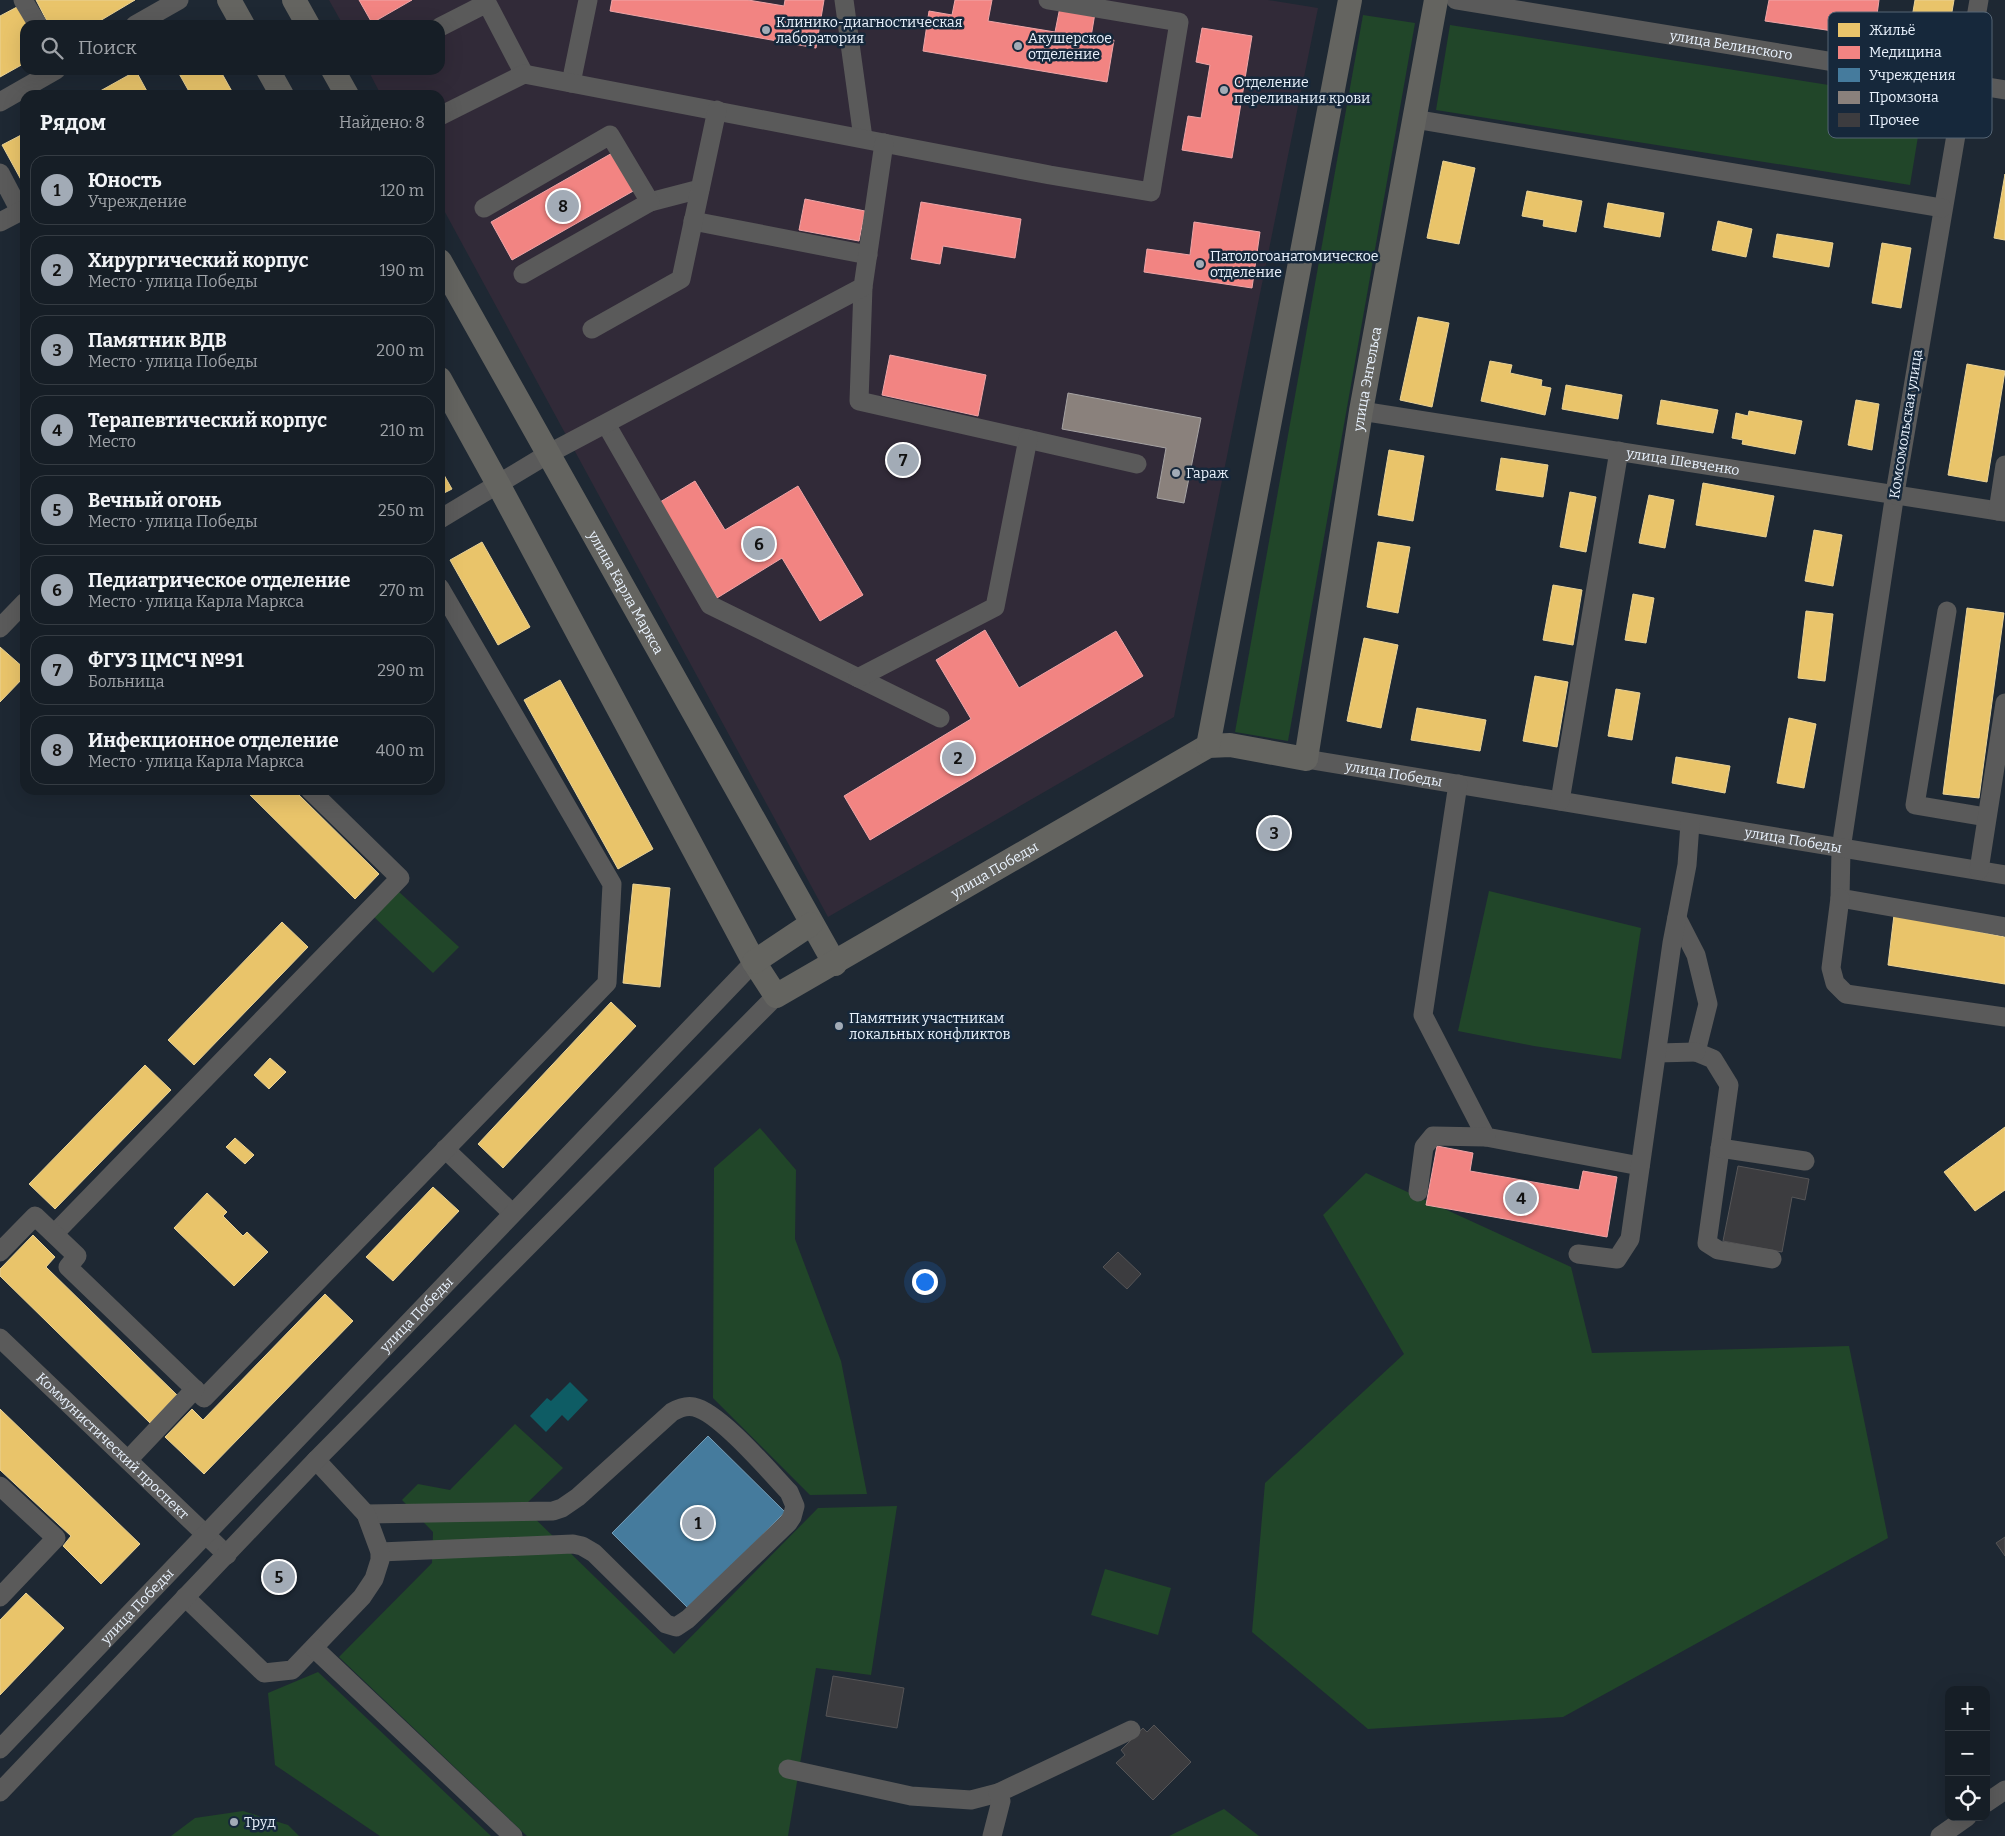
<!DOCTYPE html>
<html lang="ru">
<head>
<meta charset="utf-8">
<style>
  :root { --surface:#161e26; --page:#1f272e; --text:#f1f3f6; --muted:#9ea2a7; --line:#353c43; --accent:#a2abb6 }
  body { margin:0; font-family:Bitter,serif; background:var(--page); color:var(--text) }
  .controls { position:absolute; right:15px; bottom:15px; display:grid; overflow:hidden; border-radius:10px; box-shadow:0 5px 20px #0002 }
  .controls button { width:45px; height:45px; display:grid; place-items:center; padding:0; border:0; border-bottom:1px solid var(--line); background:var(--surface); color:var(--text); font:25px sans-serif }
  .you { position:absolute; left:924px; top:1281px; width:18px; height:18px; margin:-12px; border:4px solid #fff; border-radius:50%; background:#1a73e8; box-shadow:0 0 0 8px #1a73e833 }
  .badge { display:grid; place-items:center; width:32px; height:32px; border-radius:50%; background:var(--accent); color:#111; font-size:16px; font-weight:700 }
  .pin { position:absolute; translate:-50% -50%; border:2px solid #fff; box-shadow:0 1px 5px #0006 }
  .list { margin:0; padding:0; list-style:none }
  h2 { display:flex; justify-content:space-between; align-items:center; height:65px; margin:0; padding:0 20px; font-size:21px }
  h2 small { font-size:16px; font-weight:400; color:var(--muted) }
  .list li { display:grid; grid-template-columns:32px 1fr auto; gap:15px; align-items:center; box-sizing:border-box; height:70px; margin:0 10px 10px; padding:0 10px; border:1px solid var(--line); border-radius:15px }
  .list b { display:block; font-size:19px; white-space:nowrap }
  .list p { margin:0; font-size:16px; white-space:nowrap; color:var(--muted) }
  .list em { font-size:16px; font-style:normal; color:var(--muted) }
  .icon { flex:none; width:28px; height:28px; fill:none; stroke:currentColor; stroke-width:2; stroke-linecap:round; stroke-linejoin:round }
  .map { position:relative; flex:none; width:2005px; height:1836px; overflow:hidden }
  .search { position:absolute; background:var(--surface); box-shadow:0 5px 20px #0002; left:20px; top:20px; width:425px; height:55px; display:flex; align-items:center; gap:12px; box-sizing:border-box; padding:0 18px; border-radius:15px; color:var(--muted); font-size:19px }
  .panel { position:absolute; background:var(--surface); box-shadow:0 5px 20px #0002; left:20px; top:90px; width:425px; height:705px; border-radius:15px }
  .map>svg:first-child { display:block }
</style>
</head>
<body>
<div class="map">
<svg width="2005" height="1836" viewBox="0 0 2005 1836">
  <rect width="100%" height="100%" fill="#1e2833"/>
  <path fill="#312a38" d="M329,0H1268L1318,8L1174,717L828,917L440,203V95H381L368,70H440V25H343Z"/>
  <g fill="#214629">
    <path d="M1363,15L1415,23L1288,741L1235,732Z"/>
    <path d="M1450,25L1924,100L1910,185L1436,110Z"/>
    <path d="M398,891L459,947L433,973L373,916Z"/>
    <path d="M1489,891L1641,928L1621,1059L1534,1046L1458,1031Z"/>
    <path d="M760,1128L796,1170L795,1239L841,1361L867,1494L810,1495L713,1398L714,1168Z"/>
    <path d="M1366,1173L1571,1267L1592,1353L1849,1346L1888,1538L1563,1717L1368,1729L1252,1632L1265,1483L1404,1354L1323,1215Z"/>
    <path d="M515,1424L563,1468L523,1507L674,1654L818,1508L897,1506L871,1675L816,1668L788,1836H527L339,1657L432,1563L433,1532L402,1500L418,1484L450,1490Z"/>
    <path d="M1105,1569L1171,1588L1158,1635L1091,1615Z"/>
    <path d="M318,1672L491,1836H380L275,1765L268,1693Z"/>
    <path d="M1224,1809L1259,1836H1169Z"/>
    <path d="M243,1811L288,1825L299,1836H171L195,1818Z"/>
  </g>
  <path fill="#0e5c64" d="M570,1382L588,1400L568,1421L562,1415L546,1432L530,1416L547,1398L551,1401Z"/>
  <g fill="#e9c46a" stroke="#e9d296">
    <path d="M36,0H135L93,25H49Z"/>
    <path d="M1915,0H1954L1947,41L1909,35Z"/>
    <path d="M17,7L28,25H25V63L0,77V16Z"/>
    <path d="M177,70H220L234,95H191Z"/>
    <path d="M136,71L149,95H93Z"/>
    <path d="M25,133V187L2,145Z"/>
    <path d="M1443,161L1475,168L1459,244L1427,238Z"/>
    <path d="M2005,174V240L1994,238Z"/>
    <path d="M1527,191L1582,201L1576,232L1543,226L1544,220L1522,216Z"/>
    <path d="M1608,203L1664,213L1660,237L1604,227Z"/>
    <path d="M1718,221L1752,229L1746,257L1712,250Z"/>
    <path d="M1777,234L1833,243L1829,267L1773,257Z"/>
    <path d="M1882,243L1911,248L1901,308L1872,303Z"/>
    <path d="M1418,317L1449,323L1432,407L1400,400Z"/>
    <path d="M1490,361L1512,365L1510,373L1542,380L1541,386L1551,388L1545,415L1481,401Z"/>
    <path d="M1967,364L2005,371L1987,482L1948,475Z"/>
    <path d="M1566,385L1622,395L1618,419L1562,409Z"/>
    <path d="M1661,400L1718,410L1713,433L1657,424Z"/>
    <path d="M1856,400L1879,404L1872,450L1848,445Z"/>
    <path d="M1749,411L1802,421L1795,454L1742,444L1743,440L1732,438L1736,413L1748,416Z"/>
    <path d="M1389,450L1424,456L1413,521L1378,515Z"/>
    <path d="M1501,458L1548,465L1543,497L1496,490Z"/>
    <path d="M440,468L452,489L440,495Z"/>
    <path d="M1703,483L1774,496L1766,537L1696,525Z"/>
    <path d="M1570,492L1596,497L1586,552L1560,547Z"/>
    <path d="M1649,495L1674,500L1665,548L1639,543Z"/>
    <path d="M1814,530L1842,535L1833,586L1805,581Z"/>
    <path d="M482,542L530,627L498,645L450,560Z"/>
    <path d="M1378,542L1410,547L1398,613L1367,607Z"/>
    <path d="M1553,585L1582,590L1573,645L1543,640Z"/>
    <path d="M1633,594L1654,598L1646,643L1625,640Z"/>
    <path d="M1967,608L2004,613L1979,798L1943,794Z"/>
    <path d="M1806,611L1833,614L1825,681L1798,678Z"/>
    <path d="M1364,638L1398,645L1381,728L1347,721Z"/>
    <path d="M0,647L25,669V676L0,702Z"/>
    <path d="M1535,676L1568,682L1557,747L1523,741Z"/>
    <path d="M560,680L653,849L618,869L524,700Z"/>
    <path d="M1616,689L1640,693L1632,740L1608,736Z"/>
    <path d="M1417,708L1486,720L1480,751L1411,740Z"/>
    <path d="M1789,718L1816,724L1804,788L1777,783Z"/>
    <path d="M1676,757L1730,766L1725,793L1672,783Z"/>
    <path d="M247,790H294L379,874L355,899L246,791Z"/>
    <path d="M633,884L670,888L660,987L623,983Z"/>
    <path d="M1894,915L2005,937V984L1888,965Z"/>
    <path d="M282,922L308,947L194,1065L168,1040Z"/>
    <path d="M611,1002L636,1026L503,1168L478,1144Z"/>
    <path d="M270,1058L286,1072L269,1089L254,1075Z"/>
    <path d="M145,1065L171,1090L55,1209L29,1184Z"/>
    <path d="M2005,1127V1190L1975,1211L1944,1172Z"/>
    <path d="M235,1138L254,1155L245,1164L226,1147Z"/>
    <path d="M433,1187L459,1211L393,1281L366,1257Z"/>
    <path d="M207,1193L227,1212L223,1216L243,1236L247,1232L268,1252L234,1286L174,1228Z"/>
    <path d="M33,1235L55,1257L46,1267L177,1395L150,1423L0,1276V1269Z"/>
    <path d="M325,1294L353,1321L204,1474L165,1437L192,1409L203,1420Z"/>
    <path d="M0,1409L140,1544L101,1584L63,1546L71,1536L0,1470Z"/>
    <path d="M26,1593L64,1628L0,1695V1620Z"/>
  </g>
  <g fill="#f28482" stroke="#efa5a7">
    <path d="M359,0H412L372,23Z"/>
    <path d="M612,0H748L784,6L785,0H824L816,48L610,11Z"/>
    <path d="M955,0H992L988,21L1055,32L1060,7L1095,13L1091,37L1114,40L1107,82L923,51L929,11L952,15Z"/>
    <path d="M1769,0H1879L1874,37L1765,21Z"/>
    <path d="M1202,28L1252,36L1232,158L1182,150L1188,116L1201,118L1210,65L1196,62Z"/>
    <path d="M614,152L635,190L512,260L491,222Z"/>
    <path d="M805,199L865,211L859,241L799,230Z"/>
    <path d="M921,202L1021,219L1015,258L943,246L940,264L911,259Z"/>
    <path d="M1194,222L1260,232L1252,288L1144,272L1147,249L1190,255Z"/>
    <path d="M890,355L986,375L978,416L882,395Z"/>
    <path d="M695,481L725,530L798,486L863,595L820,621L782,558L717,598L660,502Z"/>
    <path d="M985,630L1019,688L1116,631L1143,676L870,840L844,796L971,719L936,660Z"/>
    <path d="M1437,1146L1473,1153L1470,1171L1579,1190L1583,1171L1617,1177L1607,1237L1426,1205Z"/>
  </g>
  <path fill="#457b9d" stroke="#769fba" d="M708,1436L785,1512L689,1609L612,1533Z"/>
  <path fill="#8a817c" stroke="#a6a3a3" d="M1068,393L1201,418L1184,503L1157,498L1166,448L1062,429Z"/>
  <g fill="#3c3c3f" stroke="#555456">
    <path d="M1738,1166L1809,1179L1805,1200L1792,1197L1782,1252L1723,1241Z"/>
    <path d="M1118,1252L1141,1274L1127,1289L1103,1267Z"/>
    <path d="M2005,1537V1556L1996,1543Z"/>
    <path d="M833,1676L904,1688L897,1728L826,1716Z"/>
    <path d="M1154,1725L1191,1762L1153,1800L1116,1763L1125,1755L1121,1750L1143,1728L1147,1732Z"/>
  </g>
  <g fill="none" stroke-linecap="round" stroke-linejoin="round">
    <g stroke="#5a5a5a" stroke-width="19">
      <path d="M23,0L38,25"/>
      <path d="M844,0L863,138"/>
      <path id="s1" d="M1456,0L2005,90"/>
      <path d="M1979,0L1895,493L1841,849L1840,898L2005,927"/>
      <path d="M135,25L179,0"/>
      <path d="M440,27L487,3L524,74"/>
      <path d="M571,83L588,0"/>
      <path d="M0,102L56,70"/>
      <path d="M440,116L524,74L1050,175L1151,192L1179,22L1048,0"/>
      <path d="M1414,119L1942,208"/>
      <path d="M0,173L20,211"/>
      <path d="M650,202L700,189"/>
      <path d="M484,208L610,135L650,202L523,274"/>
      <path d="M693,221L868,255"/>
      <path d="M0,222L25,209"/>
      <path d="M863,287L859,401L1137,464"/>
      <path d="M592,329L681,279L717,110"/>
      <path id="s2" d="M1361,411L2005,512"/>
      <path d="M606,424L710,605L940,718"/>
      <path d="M1998,511L2005,465"/>
      <path d="M440,519L548,454L863,287L884,143"/>
      <path d="M1947,611L1915,805L1986,817"/>
      <path d="M0,628L25,602"/>
      <path d="M858,678L995,607L1028,439"/>
      <path id="s3" d="M1306,759L2005,875"/>
      <path d="M1458,784L1423,1015L1486,1137L1640,1166"/>
      <path d="M1560,801L1619,451"/>
      <path d="M1979,870L2005,703"/>
      <path d="M1840,898L1831,968L1835,983L1846,994L2005,1017"/>
      <path d="M1677,918L1696,955L1708,1004L1696,1052L1713,1059L1729,1085L1707,1243L1718,1250L1772,1259"/>
      <path d="M1657,1053L1696,1052"/>
      <path d="M1720,1148L1805,1161"/>
      <path d="M445,1149L512,1213"/>
      <path d="M1418,1192L1424,1147L1433,1136L1486,1137"/>
      <path d="M54,1234L400,878L310,790"/>
      <path d="M0,1252L35,1216L77,1256L68,1267L204,1398L607,983L612,884L440,588"/>
      <path d="M1578,1254L1617,1259L1630,1239L1672,943L1687,865L1690,824"/>
      <path id="s4" d="M0,1338L227,1555"/>
      <path d="M128,1460L195,1389"/>
      <path d="M0,1486L56,1538L0,1597"/>
      <path d="M366,1514L553,1511L562,1508L578,1497L672,1412C679,1408 686,1405 694,1407C719,1412 769,1471 789,1492L795,1506L792,1517L788,1523L688,1619L676,1627L666,1624L594,1553L582,1546L573,1544L380,1552"/>
      <path d="M185,1597L264,1673L292,1670L362,1597L374,1579L380,1560V1552L366,1514L316,1460"/>
      <path d="M314,1648L513,1836"/>
      <path id="s5" d="M0,1749L754,962"/>
      <path d="M788,1769L911,1796L971,1800L998,1793"/>
      <path d="M0,1792L316,1460L776,996"/>
      <path d="M1986,1803L2005,1790"/>
      <path d="M992,1836L1001,1801L998,1793L1131,1730"/>
      <path d="M1940,1836L1967,1817"/>
    </g>
    <g stroke="#646460" stroke-width="24">
      <path d="M229,0L243,25"/>
      <path d="M294,0L308,25"/>
      <path d="M268,70L282,95"/>
      <path d="M333,70L347,95"/>
      <path id="s6" d="M440,261L835,964"/>
      <path id="s7" d="M440,379L498,484L754,962L776,996L1208,746L1230,745L1306,759L1361,411L1436,0"/>
      <path d="M1208,746L1350,0"/>
      <path d="M754,962L811,924"/>
    </g>
  </g>
  <g fill="#a2abb6" stroke="#16283b" stroke-width="2">
    <circle cx="766" cy="30" r="5"/>
    <circle cx="1018" cy="46" r="5"/>
    <circle cx="1224" cy="90" r="5"/>
    <circle cx="1200" cy="264" r="5"/>
    <circle cx="1176" cy="473" r="5"/>
    <circle cx="839" cy="1026" r="5"/>
    <circle cx="234" cy="1822" r="5"/>
  </g>
  <g text-anchor="middle" dominant-baseline="central" stroke-width="5" stroke-linejoin="round" paint-order="stroke">
    <g font-size="14" fill="#e9f2fd" stroke="#16283b" text-anchor="start">
      <text x="776" y="22">Клинико-диагностическая<tspan x="776" dy="16">лаборатория</tspan></text>
      <text x="1028" y="38">Акушерское<tspan x="1028" dy="16">отделение</tspan></text>
      <text x="1234" y="82">Отделение<tspan x="1234" dy="16">переливания крови</tspan></text>
      <text x="1210" y="256">Патологоанатомическое<tspan x="1210" dy="16">отделение</tspan></text>
      <text x="1186" y="473">Гараж</text>
      <text x="849" y="1018">Памятник участникам<tspan x="849" dy="16">локальных конфликтов</tspan></text>
      <text x="244" y="1822">Труд</text>
    </g>
    <g font-size="14" fill="#e9f2fd" stroke="#16283b">
      <text stroke="none"><textPath href="#s1" startOffset="279">улица Белинского</textPath></text>
      <text stroke="none"><textPath href="#s7" startOffset="1686">улица Энгельса</textPath></text>
      <text transform="translate(1906 424) rotate(-81)">Комсомольская улица</text>
      <text stroke="none"><textPath href="#s2" startOffset="326">улица Шевченко</textPath></text>
      <text stroke="none"><textPath href="#s6" startOffset="380">улица Карла Маркса</textPath></text>
      <text stroke="none"><textPath href="#s3" startOffset="89">улица Победы</textPath></text>
      <text stroke="none"><textPath href="#s3" startOffset="494">улица Победы</textPath></text>
      <text stroke="none"><textPath href="#s7" startOffset="955">улица Победы</textPath></text>
      <text stroke="none"><textPath href="#s5" startOffset="602">улица Победы</textPath></text>
      <text stroke="none"><textPath href="#s4" startOffset="156">Коммунистический проспект</textPath></text>
      <text stroke="none"><textPath href="#s5" startOffset="198">улица Победы</textPath></text>
    </g>
  </g>
  <rect x="1828" y="12" width="164" height="126" rx="8" fill="#16283b" stroke="#556575" stroke-width="1"/>
  <rect x="1838" y="23" width="22" height="14" fill="#e9c46a"/>
  <rect x="1838" y="46" width="22" height="13" fill="#f28482"/>
  <rect x="1838" y="68" width="22" height="14" fill="#457b9d"/>
  <rect x="1838" y="91" width="22" height="13" fill="#8a817c"/>
  <rect x="1838" y="113" width="22" height="14" fill="#3c3c3f"/>
  <g font-size="14" fill="#e9f2fd">
    <text x="1869" y="35">Жильё</text>
    <text x="1869" y="57">Медицина</text>
    <text x="1869" y="80">Учреждения</text>
    <text x="1869" y="102">Промзона</text>
    <text x="1869" y="125">Прочее</text>
  </g>
</svg>
<div class="controls">
<button>+</button>
<button>−</button>
<button><svg class="icon" aria-label="locate" viewBox="0 0 24 24"><circle cx="12" cy="12" r="6"/><path d="M12 2v4M12 18v4M2 12h4M18 12h4"/></svg></button>
</div>
<div class="you"></div>
<div class="pin badge" style="left:698px;top:1523px">1</div>
<div class="pin badge" style="left:958px;top:758px">2</div>
<div class="pin badge" style="left:1274px;top:833px">3</div>
<div class="pin badge" style="left:1521px;top:1198px">4</div>
<div class="pin badge" style="left:279px;top:1577px">5</div>
<div class="pin badge" style="left:759px;top:544px">6</div>
<div class="pin badge" style="left:903px;top:460px">7</div>
<div class="pin badge" style="left:563px;top:206px">8</div>
<div class="search"><svg class="icon" aria-label="search" viewBox="0 0 24 24"><circle cx="10" cy="10" r="6"/><path d="M15 15l6 6"/></svg>Поиск</div>
<section class="panel">
<h2>Рядом<small>Найдено: 8</small></h2>
<ul class="list">
<li><span class="badge">1</span><div><b>Юность</b><p>Учреждение</p></div><em>120 m</em></li>
<li><span class="badge">2</span><div><b>Хирургический корпус</b><p>Место · улица Победы</p></div><em>190 m</em></li>
<li><span class="badge">3</span><div><b>Памятник ВДВ</b><p>Место · улица Победы</p></div><em>200 m</em></li>
<li><span class="badge">4</span><div><b>Терапевтический корпус</b><p>Место</p></div><em>210 m</em></li>
<li><span class="badge">5</span><div><b>Вечный огонь</b><p>Место · улица Победы</p></div><em>250 m</em></li>
<li><span class="badge">6</span><div><b>Педиатрическое отделение</b><p>Место · улица Карла Маркса</p></div><em>270 m</em></li>
<li><span class="badge">7</span><div><b>ФГУЗ ЦМСЧ №91</b><p>Больница</p></div><em>290 m</em></li>
<li><span class="badge">8</span><div><b>Инфекционное отделение</b><p>Место · улица Карла Маркса</p></div><em>400 m</em></li>
</ul>
</section>
</div>
</body>
</html>
